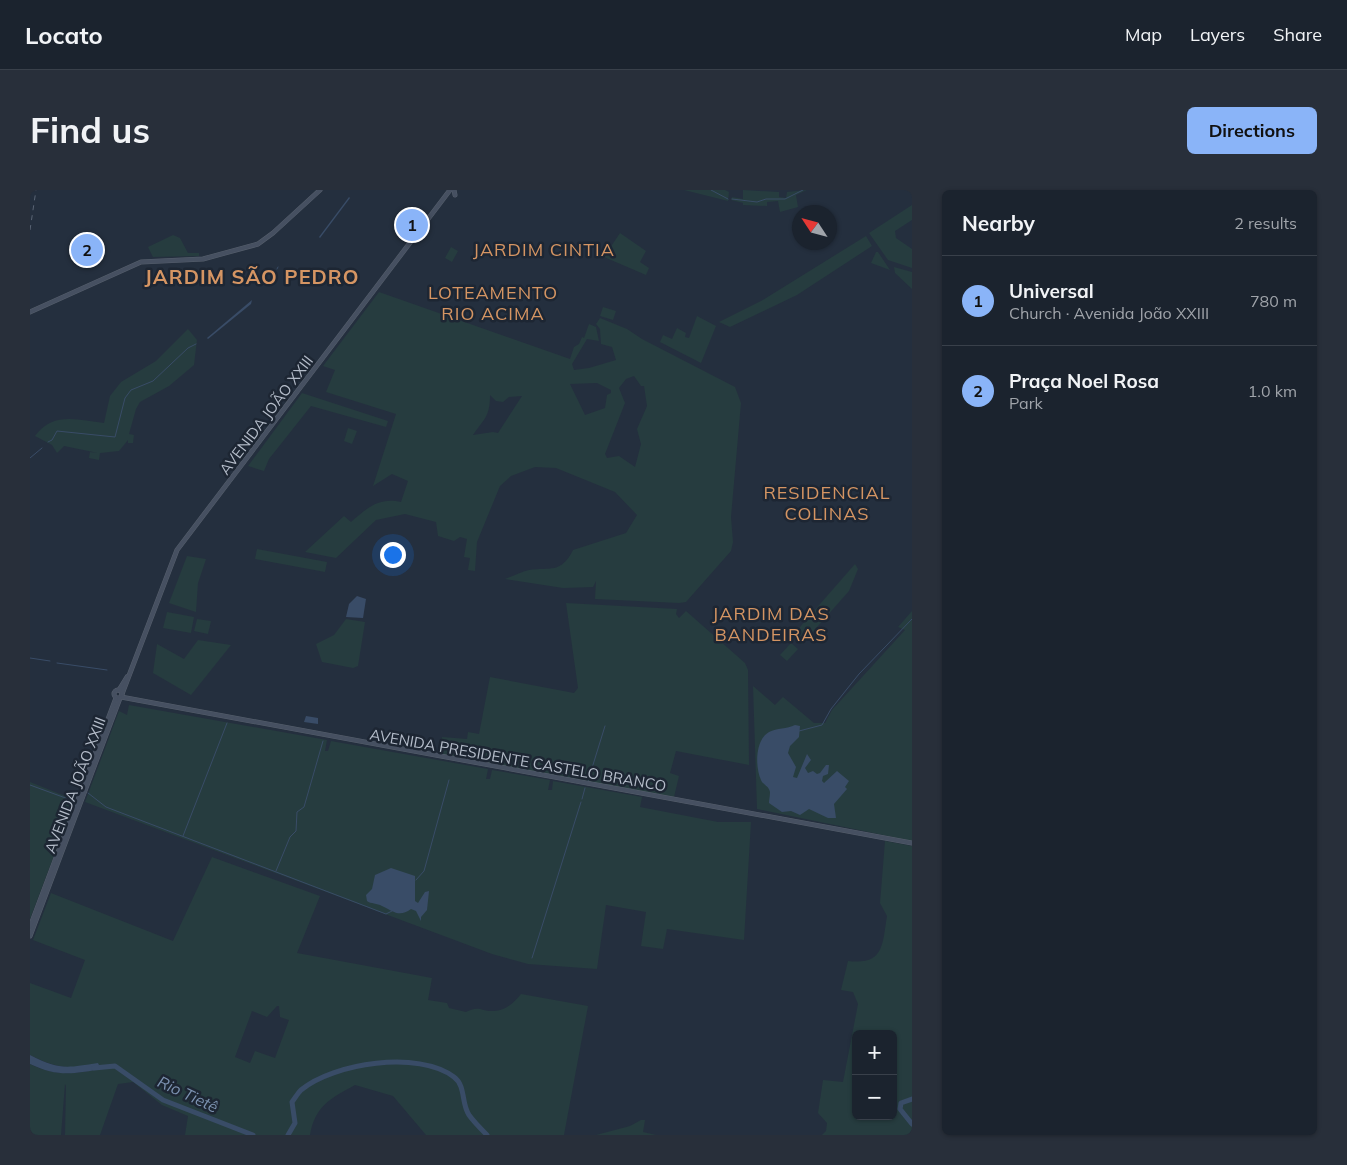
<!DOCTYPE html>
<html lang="en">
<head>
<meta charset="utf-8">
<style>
  :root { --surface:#1b232e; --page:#282f3a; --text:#f1f3f6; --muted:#a0a4aa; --line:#39404a; --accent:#8ab4f8 }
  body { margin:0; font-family:Mulish,sans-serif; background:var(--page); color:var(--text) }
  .controls { position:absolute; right:15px; bottom:15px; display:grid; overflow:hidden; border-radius:8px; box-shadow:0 1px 4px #0004 }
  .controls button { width:45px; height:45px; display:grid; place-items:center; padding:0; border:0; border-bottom:1px solid var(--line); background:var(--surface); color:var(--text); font:25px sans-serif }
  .compass { position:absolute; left:762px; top:15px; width:45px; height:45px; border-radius:50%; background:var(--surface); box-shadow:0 1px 4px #0004; rotate:306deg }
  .you { position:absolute; left:362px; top:364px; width:18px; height:18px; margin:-12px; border:4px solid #fff; border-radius:50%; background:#1a73e8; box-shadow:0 0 0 8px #1a73e833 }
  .badge { display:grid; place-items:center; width:32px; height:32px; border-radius:50%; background:var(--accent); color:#111; font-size:16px; font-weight:700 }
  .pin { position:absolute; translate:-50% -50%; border:2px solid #fff; box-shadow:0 1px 5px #0006 }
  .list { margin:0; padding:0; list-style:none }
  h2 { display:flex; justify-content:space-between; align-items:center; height:65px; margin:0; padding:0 20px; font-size:21px }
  h2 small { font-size:16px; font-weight:400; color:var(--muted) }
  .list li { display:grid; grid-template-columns:32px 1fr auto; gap:15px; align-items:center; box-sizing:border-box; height:90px; padding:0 20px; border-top:1px solid var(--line) }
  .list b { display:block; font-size:19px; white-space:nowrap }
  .list p { margin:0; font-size:16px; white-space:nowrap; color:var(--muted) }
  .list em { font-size:16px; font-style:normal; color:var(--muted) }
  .map { position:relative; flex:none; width:882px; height:945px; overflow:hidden; border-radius:8px }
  header { display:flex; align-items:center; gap:30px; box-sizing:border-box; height:70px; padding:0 25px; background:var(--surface); border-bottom:1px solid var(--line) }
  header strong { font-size:24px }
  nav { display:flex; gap:28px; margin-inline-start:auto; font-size:18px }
  .intro { display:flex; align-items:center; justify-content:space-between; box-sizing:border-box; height:120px; padding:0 30px }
  h1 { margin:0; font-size:35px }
  .button { padding:12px 22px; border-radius:8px; background:var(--accent); color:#111; font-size:18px; font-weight:700 }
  main { display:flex; gap:30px; padding:0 30px }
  aside { flex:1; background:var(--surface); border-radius:8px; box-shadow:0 1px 4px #0004 }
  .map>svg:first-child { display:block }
</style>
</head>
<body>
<header>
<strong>Locato</strong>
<nav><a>Map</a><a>Layers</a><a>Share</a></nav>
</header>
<div class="intro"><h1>Find us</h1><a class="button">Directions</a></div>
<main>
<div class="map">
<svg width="882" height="945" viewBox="0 0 882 945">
  <rect width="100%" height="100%" fill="#242f3e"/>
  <g fill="#263c3f" fill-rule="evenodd">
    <path d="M654,0H695L699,2L698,11Z"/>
    <path d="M713,0L749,2V7L756,8L757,2L777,0L766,5L768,17L750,22L748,11L737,12V16L713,15V13L701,10L702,7L713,9Z"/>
    <path d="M882,15V30L865,41L866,48L882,59V78L858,70L839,43Z"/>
    <path d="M590,43L616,61L610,72L619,78L616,85L574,67Z"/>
    <path d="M143,45L150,48L158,63H169V66L123,67L118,57Z"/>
    <path d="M836,46L842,56L767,105L700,137L689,132L731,111Z"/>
    <path d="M421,57L428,61L422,72L415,68Z"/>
    <path d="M846,62H848L860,80L841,73Z"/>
    <path d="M864,77L882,82V99L865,83Z"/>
    <path d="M349,102L540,169L544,157L549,154L552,147L554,148L559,134L566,137L569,151L557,149L542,174L544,180L559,178L586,170L582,157L571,154L570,139L566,134L570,128L597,139L612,149L705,197L711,213L701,327L703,352L701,361L656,412L649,413L565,409L566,391L563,397L533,398L475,389C483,386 491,382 499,380C520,377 531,384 543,360L596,343L607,325L585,302L526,278L505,277L481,286L470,296L447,352L445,381L438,380L440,368L434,367L437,349L430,347L424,351L408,346L406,332L375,324L346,330L306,368L275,362L314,326L321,332C337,318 349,307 371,312L378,291L362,284L343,296L366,224L296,202L305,180L293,176ZM604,186L611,196H614L617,216L607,239L611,254L605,277L589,266L577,268L575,264L595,213L589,198L596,189ZM567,193L581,200V203L577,205L575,218L555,225L540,194ZM460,205L466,211L473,212L479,207L492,206L468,243L463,242L443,245C454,229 460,227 460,205Z"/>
    <path d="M573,117L586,121L583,130L570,126Z"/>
    <path d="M667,126L686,136L671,173L630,152L633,145L642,149L647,138L656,143L655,147L659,148Z"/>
    <path d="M158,139L167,150L164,175L139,196L110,212L106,219L99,244L104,245L103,253H98V250L89,261L70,263L69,270L59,268L60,262L68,263L34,256L27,263L22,255L5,246C23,221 48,230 74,233L80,206L91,192L126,171Z"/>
    <path d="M272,203L358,231L356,237L281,216L239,269L234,281L218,276Z"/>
    <path d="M318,238L327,241L322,254L314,251Z"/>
    <path d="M227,359L297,372L295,382L225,369Z"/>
    <path d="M157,366L176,369L168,393L166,422L139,413Z"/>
    <path d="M825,374L828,379L819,401L772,454L763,445Z"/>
    <path d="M536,413L647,419L646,424L649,428L656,421L715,473L718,480L719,575L646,561L640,583L649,586L644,607L414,565L410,558L412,547L437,549L438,542L449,544L460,487L544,503L548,498Z"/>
    <path d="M882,421V651L727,619L723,496L745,515L753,507L784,533H795L802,520L875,440L868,437Z"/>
    <path d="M137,422L164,427L161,443L133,438Z"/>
    <path d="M167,429L181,431L178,444L164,441Z"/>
    <path d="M316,429L335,432L328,476L323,478L292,472L286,454L304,445Z"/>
    <path d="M168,450L201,455L161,505L123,483L127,454L154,469Z"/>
    <path d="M761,453L768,459L757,471L750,465Z"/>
    <path d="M99,515L297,550L295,561H298L301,551L458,579L456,589H460L462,580L520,590L518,600H522L523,591L612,607L610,617L688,632H721L714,750L637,739L633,759L611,756L616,722L576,715L567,779L498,774L462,764L55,612L89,521L97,525Z"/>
    <path d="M0,592L45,610L0,729Z"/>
    <path d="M855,651L882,656V945H792L796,941L797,933L788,923L793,890L813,892L828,814L823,802L811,800L818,771C854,775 852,756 857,726L850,713ZM826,844H863V926H826Z"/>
    <path d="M182,667L290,706L267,763L402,788L398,810L417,813L419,818L436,822C450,815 451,822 464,821C475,821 485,812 491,804L558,816L534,945H396L363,906L325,895C301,908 285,916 280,945H155L158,926L132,915L103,892L88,894L70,945H35L36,896L35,894L31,945H0V874C24,886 46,885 71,878C40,877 29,880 0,865V793L41,808L55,770L3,750L21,703L143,751ZM247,816H249L250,827L259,830L245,868L225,861L220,873L205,867L222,821L237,827Z"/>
    <path d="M611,930H615L613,942L626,945H566L600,936Z"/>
  </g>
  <g fill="#394c67">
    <path d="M319,7L320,8L290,48L289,47Z"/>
    <path d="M222,110L221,114L178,149L177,148Z"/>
    <path d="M327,406L336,409L333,428L316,427L319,414Z"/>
    <path d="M276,526L288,528V534L274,532Z"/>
    <path d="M765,535L770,536L769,547L760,556L758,563L766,577L763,587L767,588L777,564L781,570L775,578L778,583L783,581L787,584L790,583L796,575H799L798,584L793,586L792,591L794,593L807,581L819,591L815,597L817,599L804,614L806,628H798L779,619L770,625L761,621L752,622L739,613C739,610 740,606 740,602C739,596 733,595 731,590C725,577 725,550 739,542C747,538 757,539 765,535Z"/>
    <path d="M361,678L385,686V711L388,713L395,702L399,701L397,720L391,727V731L386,721L381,719C369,728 363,721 352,716C347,713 341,714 337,711L336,705L342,699L345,685Z"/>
    <path d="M0,865C29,880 36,878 68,873L71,879C43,884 27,887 0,874Z"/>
  </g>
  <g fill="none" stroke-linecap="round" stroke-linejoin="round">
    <g stroke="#394c67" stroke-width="1">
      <path d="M681,0L698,9"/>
      <path d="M702,9L727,12L736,9H755L773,0"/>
      <path d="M247,79L248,77"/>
      <path d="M18,252L22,250L27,241L85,247L95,208L101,200L123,191L158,158L166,154"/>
      <path d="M0,268L12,258"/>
      <path d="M0,468L20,471"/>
      <path d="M27,473L77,480"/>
      <path d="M769,541L792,535L801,519L829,484L882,429"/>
      <path d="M558,591L575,536"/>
      <path d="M0,595L41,610"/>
      <path d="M58,603L76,617L356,724L362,721"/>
      <path d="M552,609L555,598"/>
      <path d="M153,646L197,533"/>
      <path d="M246,681L260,647L266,641L267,622L274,617L293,551"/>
      <path d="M386,690L394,681L419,590"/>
      <path d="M502,768L551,612"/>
    </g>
    <g stroke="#394c67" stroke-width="5">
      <path d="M64,878L85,876L133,910L223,945"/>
      <path d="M882,909L871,913L870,919L882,934"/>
      <path d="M258,945L265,933L262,912C265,908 268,903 271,900C303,873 389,860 424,887C436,896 431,913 439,925C444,932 451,939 457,945"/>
    </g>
    <defs>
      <g id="secondary">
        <path d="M424,0L425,5"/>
        <path d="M0,122L111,72L173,69L228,54L243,43L290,0"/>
        <path d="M89,500L97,487"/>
        <circle cx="88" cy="504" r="4"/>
        <path d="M92,504L147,360L420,0"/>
        <path d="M91,507L882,653"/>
        <path d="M0,737L86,508"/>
        <path d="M0,746L90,508"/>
      </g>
    </defs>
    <use href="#secondary" stroke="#565f6c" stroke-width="5"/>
    <use href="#secondary" stroke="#465061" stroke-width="4"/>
    <path stroke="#5a6575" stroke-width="1" stroke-dasharray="5 5" stroke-linecap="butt" d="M0,40L6,0"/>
  </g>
  <g text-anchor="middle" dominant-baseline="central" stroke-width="5" stroke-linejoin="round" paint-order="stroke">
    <g font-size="15" fill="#b4bcc9" stroke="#1d2633">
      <text transform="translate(236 225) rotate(-53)">AVENIDA JOÃO XXIII</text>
      <text transform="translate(488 570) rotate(10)">AVENIDA PRESIDENTE CASTELO BRANCO</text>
      <text transform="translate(45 595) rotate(-69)">AVENIDA JOÃO XXIII</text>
    </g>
    <g font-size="16" font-style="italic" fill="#7c92b1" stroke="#1d2633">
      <text transform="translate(158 904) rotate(25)">Rio Tietê</text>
    </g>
    <g font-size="18" letter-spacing="1" fill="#d59563" stroke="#1d2633">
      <text x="514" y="59">JARDIM CINTIA</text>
      <text x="463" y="102">LOTEAMENTO<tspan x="463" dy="21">RIO ACIMA</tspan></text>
      <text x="797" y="302">RESIDENCIAL<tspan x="797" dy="21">COLINAS</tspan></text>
      <text x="741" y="423">JARDIM DAS<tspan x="741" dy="21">BANDEIRAS</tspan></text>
    </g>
    <g font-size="20" font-weight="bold" letter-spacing="1" fill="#d59563" stroke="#1d2633">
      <text x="222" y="86">JARDIM SÃO PEDRO</text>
    </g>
  </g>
</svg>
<div class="controls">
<button>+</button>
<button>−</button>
</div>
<svg class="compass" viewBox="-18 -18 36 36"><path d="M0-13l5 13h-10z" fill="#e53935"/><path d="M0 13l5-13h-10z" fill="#a0a4aa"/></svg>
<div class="you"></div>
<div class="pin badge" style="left:382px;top:35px">1</div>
<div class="pin badge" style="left:57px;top:60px">2</div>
</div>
<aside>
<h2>Nearby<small>2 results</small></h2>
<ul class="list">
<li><span class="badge">1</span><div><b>Universal</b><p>Church · Avenida João XXIII</p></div><em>780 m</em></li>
<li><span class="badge">2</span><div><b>Praça Noel Rosa</b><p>Park</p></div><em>1.0 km</em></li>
</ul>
</aside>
</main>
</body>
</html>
